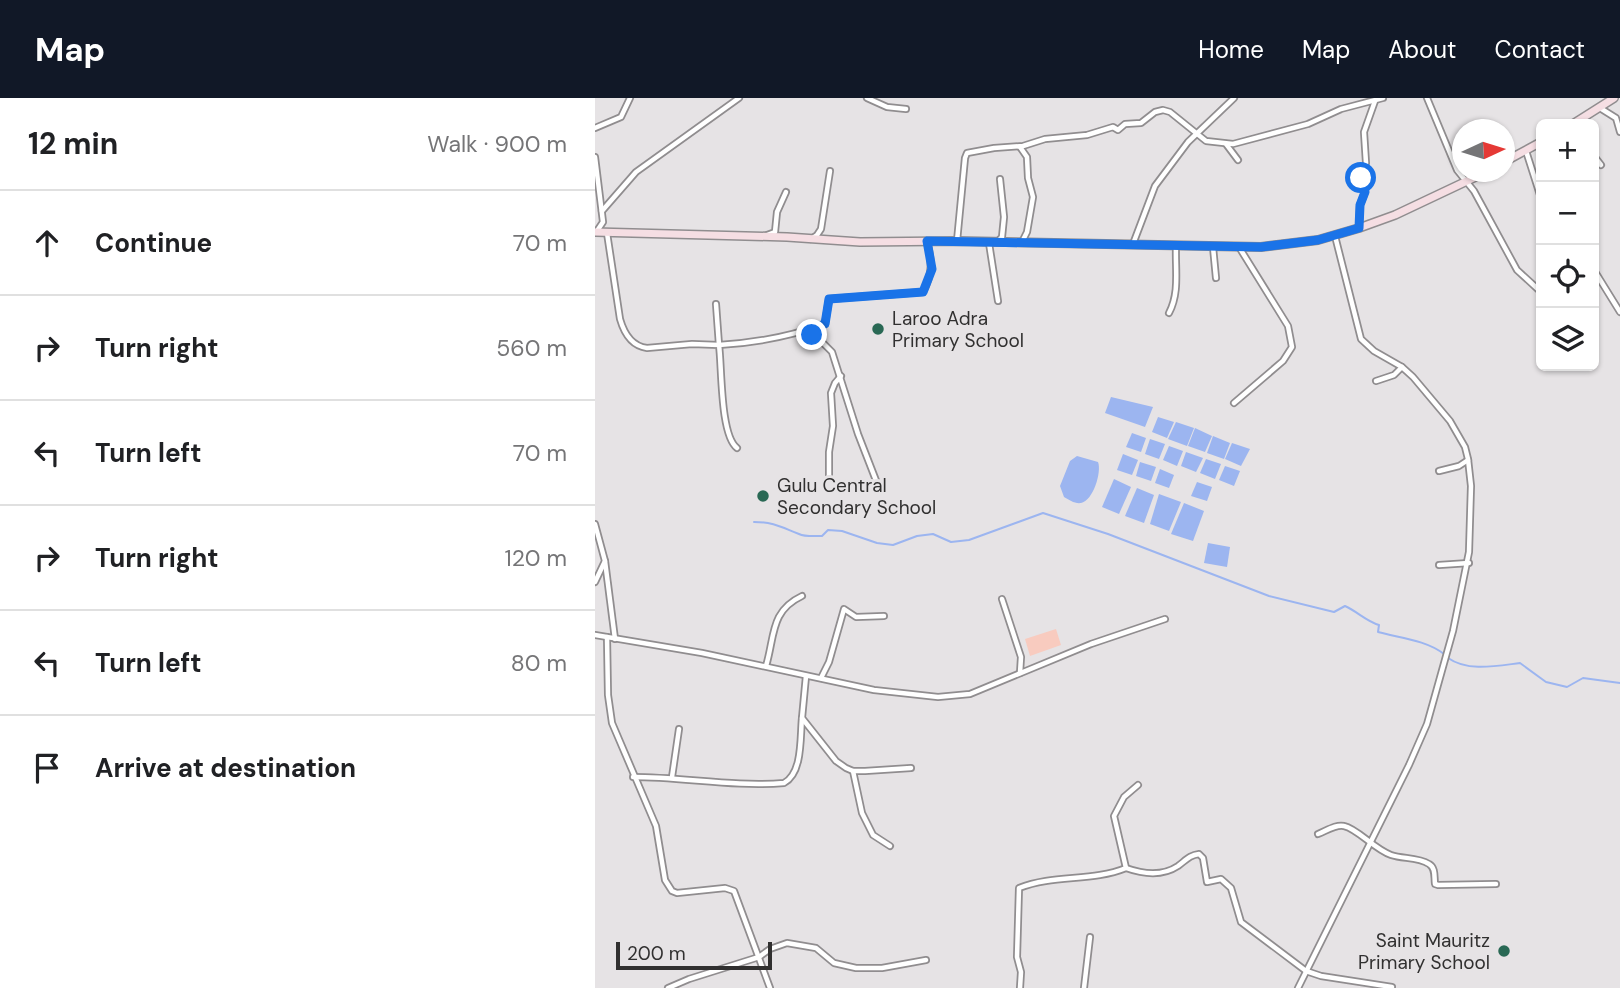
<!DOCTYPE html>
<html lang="en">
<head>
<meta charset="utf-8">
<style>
  :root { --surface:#fff; --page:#f2f2f2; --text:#202124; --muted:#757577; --line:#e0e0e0; --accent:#111827 }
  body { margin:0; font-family:"DM Sans",sans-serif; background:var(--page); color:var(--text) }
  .controls { position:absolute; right:21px; top:21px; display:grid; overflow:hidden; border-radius:10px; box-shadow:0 2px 5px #0004 }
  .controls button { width:63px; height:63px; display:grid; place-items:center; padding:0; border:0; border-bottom:2px solid var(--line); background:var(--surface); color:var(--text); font:35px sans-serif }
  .compass { position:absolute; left:857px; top:21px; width:63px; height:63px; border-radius:50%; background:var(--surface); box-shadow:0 2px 5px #0004; rotate:86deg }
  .scale { position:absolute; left:21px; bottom:18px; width:156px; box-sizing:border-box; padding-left:7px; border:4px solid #313030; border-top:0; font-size:19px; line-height:24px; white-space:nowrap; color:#313030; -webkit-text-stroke:5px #e6e3e5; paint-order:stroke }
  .stop { position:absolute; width:21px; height:21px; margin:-16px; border:5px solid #1a73e8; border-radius:50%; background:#fff }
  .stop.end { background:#1a73e8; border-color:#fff; box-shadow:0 2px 7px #0008 }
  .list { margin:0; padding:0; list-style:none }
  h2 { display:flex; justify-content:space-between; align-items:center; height:91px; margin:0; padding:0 28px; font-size:30px }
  h2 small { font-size:23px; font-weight:400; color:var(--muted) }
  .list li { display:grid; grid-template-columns:46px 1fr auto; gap:21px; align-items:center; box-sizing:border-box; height:105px; padding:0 28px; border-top:2px solid var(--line) }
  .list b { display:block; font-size:26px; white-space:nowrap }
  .list em { font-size:23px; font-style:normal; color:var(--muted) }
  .icon { flex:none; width:38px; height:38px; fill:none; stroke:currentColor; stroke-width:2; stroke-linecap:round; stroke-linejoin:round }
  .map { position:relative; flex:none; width:1025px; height:890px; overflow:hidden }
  header { display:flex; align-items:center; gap:42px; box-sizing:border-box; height:98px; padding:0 35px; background:var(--accent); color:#fff }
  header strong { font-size:33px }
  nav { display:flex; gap:38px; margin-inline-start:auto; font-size:24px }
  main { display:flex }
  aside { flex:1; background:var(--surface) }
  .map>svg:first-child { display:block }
</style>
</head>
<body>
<header>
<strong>Map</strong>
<nav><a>Home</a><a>Map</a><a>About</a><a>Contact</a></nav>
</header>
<main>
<aside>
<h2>12 min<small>Walk · 900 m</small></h2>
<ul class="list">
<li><svg class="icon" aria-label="ahead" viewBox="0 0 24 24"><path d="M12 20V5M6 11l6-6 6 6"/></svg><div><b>Continue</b></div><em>70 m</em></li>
<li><svg class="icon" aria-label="right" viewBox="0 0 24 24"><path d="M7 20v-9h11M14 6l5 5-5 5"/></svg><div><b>Turn right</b></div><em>560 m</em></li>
<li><svg class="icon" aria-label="left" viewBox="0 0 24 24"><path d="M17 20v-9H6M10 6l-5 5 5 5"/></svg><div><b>Turn left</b></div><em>70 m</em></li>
<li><svg class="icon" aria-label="right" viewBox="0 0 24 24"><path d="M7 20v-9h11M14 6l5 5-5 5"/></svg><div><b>Turn right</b></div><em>120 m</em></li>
<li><svg class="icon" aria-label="left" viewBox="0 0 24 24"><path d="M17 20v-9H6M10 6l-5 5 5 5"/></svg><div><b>Turn left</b></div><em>80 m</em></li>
<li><svg class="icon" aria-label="arrive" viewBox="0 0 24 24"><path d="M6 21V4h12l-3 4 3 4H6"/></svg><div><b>Arrive at destination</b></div></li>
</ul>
</aside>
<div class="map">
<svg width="1025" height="890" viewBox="0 0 1025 890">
  <rect width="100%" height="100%" fill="#e6e3e5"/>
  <path fill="#f8cbbf" d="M461,531L466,547L435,558L430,541Z"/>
  <g fill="#9cb5f0">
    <path d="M516,299L558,309L550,329L510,315Z"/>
    <path d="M563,319L579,324L572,340L557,334Z"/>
    <path d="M581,324L599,330L592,348L573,341Z"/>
    <path d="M600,330L617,338L610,354L593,348Z"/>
    <path d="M537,335L551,340L546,354L531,349Z"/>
    <path d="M618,338L635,345L629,361L612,355Z"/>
    <path d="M555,341L570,346L564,361L550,356Z"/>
    <path d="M637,345L655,351L646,368L630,361Z"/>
    <path d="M574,348L588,353L582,368L568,362Z"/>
    <path d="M591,354L608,360L601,374L586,368Z"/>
    <path d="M528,356L543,362L537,377L522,372Z"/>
    <path d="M482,358L503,364C507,374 498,403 486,405C480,406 474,402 469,399L465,388L475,363Z"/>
    <path d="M611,361L626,366L620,381L605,375Z"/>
    <path d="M545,364L561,369L556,383L541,378Z"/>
    <path d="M630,368L645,373L639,388L624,382Z"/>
    <path d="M565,371L579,377L574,390L560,385Z"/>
    <path d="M519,381L536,389L524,416L507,409Z"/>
    <path d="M602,384L617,389L612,403L596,398Z"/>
    <path d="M542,390L559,397L549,425L530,418Z"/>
    <path d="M564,396L586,404L574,433L555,426Z"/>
    <path d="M589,405L609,413L598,443L576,436Z"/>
    <path d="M613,445L635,449L632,469L609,465Z"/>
  </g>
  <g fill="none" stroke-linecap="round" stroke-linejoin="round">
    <g stroke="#9cb5f0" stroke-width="2">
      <path d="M159,424C179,424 186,429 204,436C210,439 220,438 227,438L233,432L247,433L282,445L298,447L322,438L338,436L356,444L374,442L448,415L513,436L674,498L739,514L750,508C763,514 771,523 784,527L783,534C805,540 831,542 849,556"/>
      <path d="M853,560C873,574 901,568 925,565L951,584L972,589L988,580L1025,585"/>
    </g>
    <defs>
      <g id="street">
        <path d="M272,0L292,9L311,11"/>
        <path d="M832,0L862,72L879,93L922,172L946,194"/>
        <path d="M1005,10L1021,20L1025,34"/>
        <path d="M0,30L26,19L35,0"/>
        <path d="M631,46L643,62"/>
        <path d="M425,49L432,59L433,80L438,99L432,134L427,144"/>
        <path d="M931,53L946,100"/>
        <path d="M999,58L1006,67"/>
        <path d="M0,59L8,124L2,133"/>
        <path d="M7,113L41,74L144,0"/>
        <path d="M764,129L765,107L770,94L766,80L771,65L769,34L780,3"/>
        <path d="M12,135L25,221C29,235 36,248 52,250L97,246L124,247C127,269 125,337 142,350"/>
        <path d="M172,137L180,134L182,114L191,94"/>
        <path d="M216,141L222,137L226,131L235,73"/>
        <path d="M362,143L370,60L372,55L399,50L428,48L450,41L492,37L518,29L523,32L530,26L546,25L560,14L568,12L575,14L611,43L638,46L713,26L746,11L788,0"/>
        <path d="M402,144L407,139L409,119L405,81"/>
        <path d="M394,145L403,203"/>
        <path d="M538,146L560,88L593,44L639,0"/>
        <path d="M618,149L621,180"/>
        <path d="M999,172L1025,214"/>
        <path d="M121,206L124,247C160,245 196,238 230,226L234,201L328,194C338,176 337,162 332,143"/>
        <path d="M574,215C585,194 580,171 581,148"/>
        <path d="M209,234L223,240L237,254L263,336L282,385"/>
        <path d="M781,283L799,277L807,269"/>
        <path d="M639,305L688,263L697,249L693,228L644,149"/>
        <path d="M844,373L864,368L873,362"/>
        <path d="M234,380V354L238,328L236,295L240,285L246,278"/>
        <path d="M0,426L10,463L0,484"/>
        <path d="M10,463L20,541"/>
        <path d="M844,467L874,465"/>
        <path d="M407,501L426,559L425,575"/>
        <path d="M0,537L107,555L279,592L343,599L375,596L496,546L570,521"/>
        <path d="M12,539L13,597L17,625L61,728L70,782L77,793L82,795L130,790L139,793L175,890"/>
        <path d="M171,568C180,538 175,513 207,498"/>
        <path d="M211,578L207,620L241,663L251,670L258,673H270L316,670"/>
        <path d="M226,580L234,564L249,511L261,519L289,518"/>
        <path d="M258,673L267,715L278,737L295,748"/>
        <path d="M38,679C89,679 138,689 189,685C208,675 205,639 207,620"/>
        <path d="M77,679L84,631"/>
        <path d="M723,736C731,733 741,726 749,728C763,731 779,751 796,757C808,761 823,759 834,766C841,770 839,779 840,786L843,787L901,786"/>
        <path d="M531,770C548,776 568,778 583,768C591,762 595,757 604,756L608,760L612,784L626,781L636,790L646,824L711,873L726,878L797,889"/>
        <path d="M73,890L94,881L164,859L175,851L192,845L221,850L239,865L261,870H287L331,862"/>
        <path d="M425,890L426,874L422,859L424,790C459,776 497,784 531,770L519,718L529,699L543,687"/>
        <path d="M489,890L495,839"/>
        <path d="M703,890L814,667L832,626L858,533L874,454L876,388L873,361L870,349L855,323L818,279L807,269L779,253L766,241L740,138"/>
      </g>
      <g id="secondary">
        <path d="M978,26L1019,0"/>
        <path d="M909,64L946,44"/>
        <path d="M0,134L192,139L265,144L362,143L666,149L723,142L764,130L800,117L891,74"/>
      </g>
    </defs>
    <use href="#street" stroke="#908d8f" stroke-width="8"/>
    <use href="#secondary" stroke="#908d8f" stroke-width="10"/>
    <use href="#street" stroke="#fff" stroke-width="4.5"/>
    <use href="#secondary" stroke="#f5dee3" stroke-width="7"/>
  </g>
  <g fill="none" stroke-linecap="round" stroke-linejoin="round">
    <path stroke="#1a73e8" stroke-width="9" d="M217,237L208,233L230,226L234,201L328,194L337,171L332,143L666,149L723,142L764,130L765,107L770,94L766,80"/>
  </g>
  <g fill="#296854" stroke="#e6e3e5" stroke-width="2.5">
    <circle cx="283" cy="231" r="7"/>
    <circle cx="168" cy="398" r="7"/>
    <circle cx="909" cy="853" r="7"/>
  </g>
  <g text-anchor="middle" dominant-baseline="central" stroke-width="6" stroke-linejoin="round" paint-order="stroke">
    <g font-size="19" fill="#313030" stroke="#e6e3e5" text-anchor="start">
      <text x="297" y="220">Laroo Adra<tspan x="297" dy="22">Primary School</tspan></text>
      <text x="182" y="387">Gulu Central<tspan x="182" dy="22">Secondary School</tspan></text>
      <text x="895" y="842" text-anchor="end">Saint Mauritz<tspan x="895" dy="22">Primary School</tspan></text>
    </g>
  </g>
</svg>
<div class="controls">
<button>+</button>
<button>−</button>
<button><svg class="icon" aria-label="locate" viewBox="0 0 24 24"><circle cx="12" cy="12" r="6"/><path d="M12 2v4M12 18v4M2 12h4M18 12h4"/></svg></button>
<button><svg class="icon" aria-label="layers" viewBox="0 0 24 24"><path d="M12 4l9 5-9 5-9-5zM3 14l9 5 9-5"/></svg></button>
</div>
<svg class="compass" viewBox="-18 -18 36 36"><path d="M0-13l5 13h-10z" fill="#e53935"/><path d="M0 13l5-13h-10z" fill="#757577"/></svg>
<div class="scale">200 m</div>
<div class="stop" style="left:766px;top:80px"></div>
<div class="stop end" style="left:217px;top:237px"></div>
</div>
</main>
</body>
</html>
